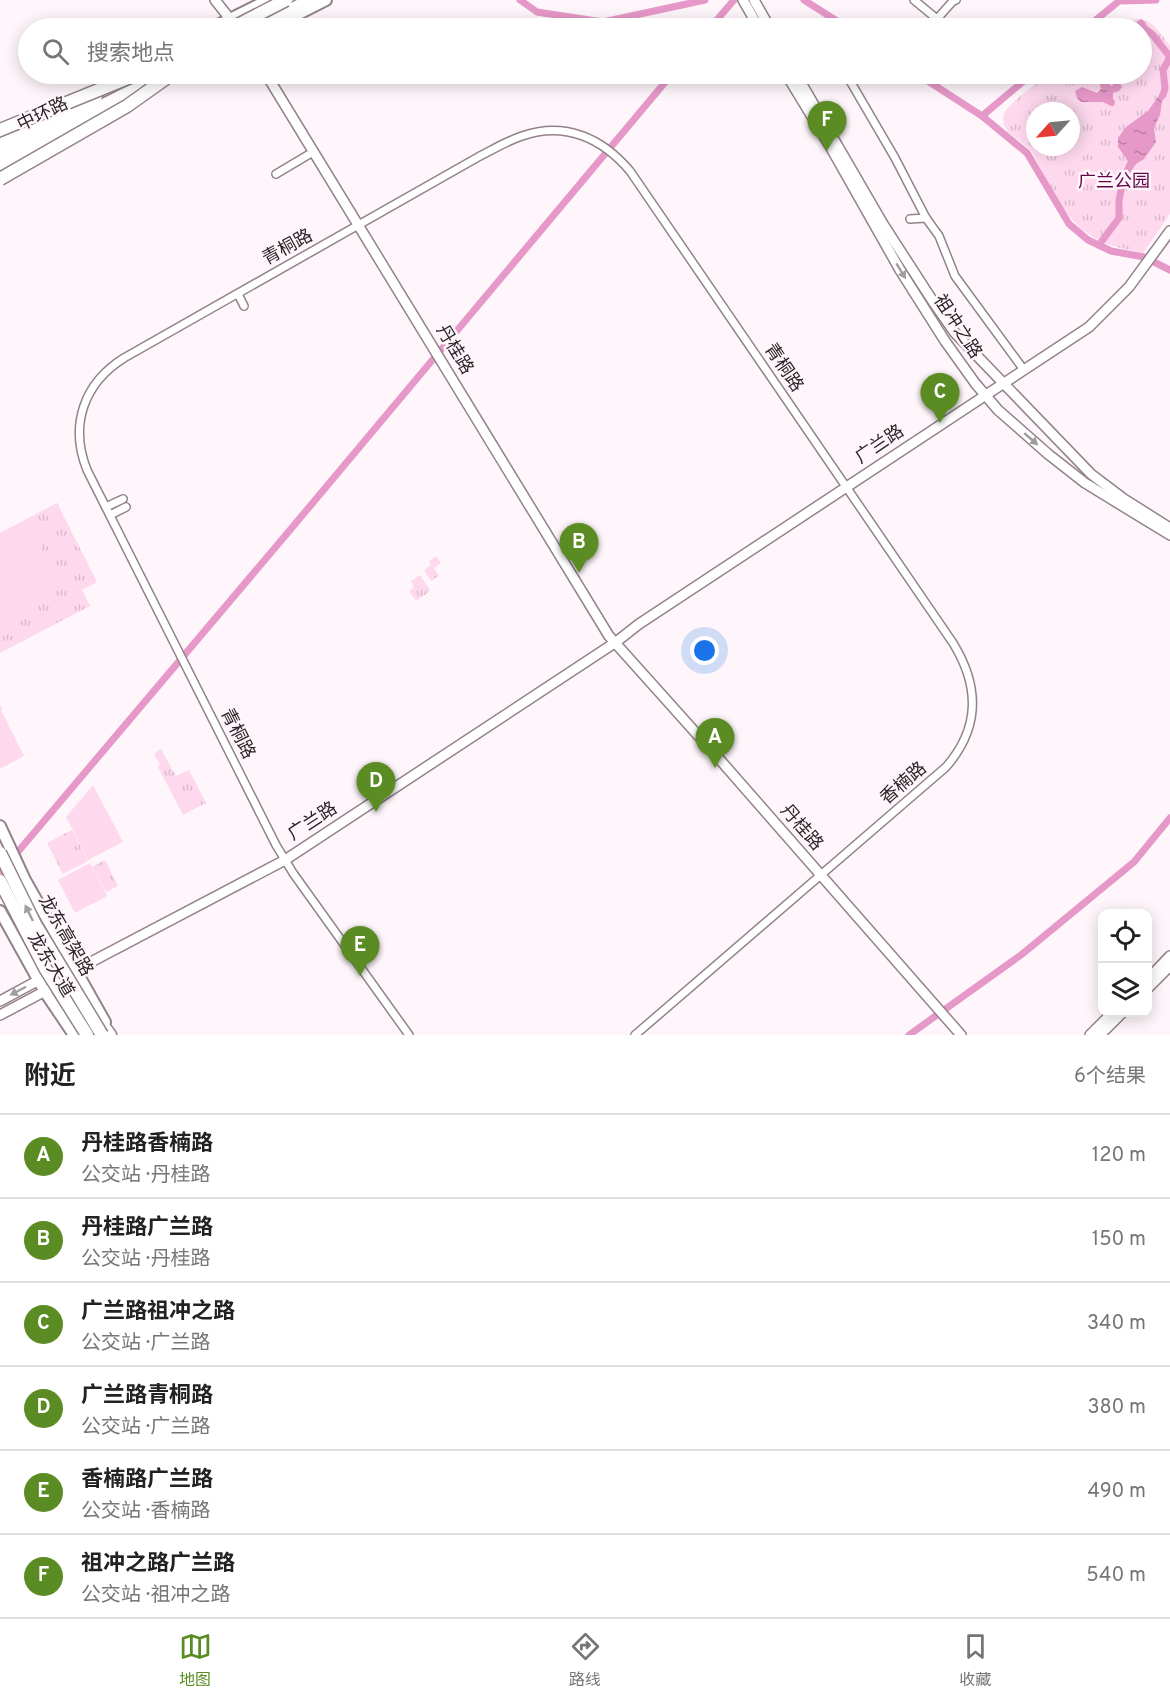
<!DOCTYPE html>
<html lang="zh">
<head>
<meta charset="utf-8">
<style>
  :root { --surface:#fff; --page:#f2f2f2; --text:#222; --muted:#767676; --line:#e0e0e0; --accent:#5a8c23 }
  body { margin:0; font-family:Overpass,"Noto Sans SC",sans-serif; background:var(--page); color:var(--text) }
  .controls { position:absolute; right:18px; bottom:18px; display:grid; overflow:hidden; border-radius:12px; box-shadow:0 3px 15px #0003 }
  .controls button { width:54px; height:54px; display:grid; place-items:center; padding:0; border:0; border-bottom:2px solid var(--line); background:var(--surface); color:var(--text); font:30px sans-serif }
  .compass { position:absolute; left:1026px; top:102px; width:54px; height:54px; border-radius:50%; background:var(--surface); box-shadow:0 3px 15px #0003; rotate:243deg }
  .you { position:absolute; left:705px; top:651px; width:21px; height:21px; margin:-15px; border:4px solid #fff; border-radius:50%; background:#1a73e8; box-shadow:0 0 0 9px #1a73e833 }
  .badge { display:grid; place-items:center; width:39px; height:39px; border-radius:50%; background:var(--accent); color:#fff; font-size:20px; font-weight:700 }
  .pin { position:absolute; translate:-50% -50px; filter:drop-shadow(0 2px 3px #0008) }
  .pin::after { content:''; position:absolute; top:32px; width:21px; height:18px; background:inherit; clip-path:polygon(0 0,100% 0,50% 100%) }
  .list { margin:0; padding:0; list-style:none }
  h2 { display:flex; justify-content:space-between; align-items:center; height:78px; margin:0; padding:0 24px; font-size:26px }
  h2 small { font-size:20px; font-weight:400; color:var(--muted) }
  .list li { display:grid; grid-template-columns:39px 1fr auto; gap:18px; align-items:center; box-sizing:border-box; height:84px; padding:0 24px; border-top:2px solid var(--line) }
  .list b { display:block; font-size:22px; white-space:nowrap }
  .list p { margin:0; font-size:20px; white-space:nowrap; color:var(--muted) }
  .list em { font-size:20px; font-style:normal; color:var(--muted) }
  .icon { flex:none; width:33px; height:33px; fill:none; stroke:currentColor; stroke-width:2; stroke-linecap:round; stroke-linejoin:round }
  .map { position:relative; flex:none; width:1170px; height:1035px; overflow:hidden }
  .search { position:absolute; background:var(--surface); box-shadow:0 3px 15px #0003; left:18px; right:18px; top:18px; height:66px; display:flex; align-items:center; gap:15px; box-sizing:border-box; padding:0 21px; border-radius:33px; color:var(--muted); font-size:22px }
  .sheet { height:582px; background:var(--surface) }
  nav { display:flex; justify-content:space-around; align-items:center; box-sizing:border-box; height:84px; border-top:2px solid var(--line); background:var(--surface); font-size:16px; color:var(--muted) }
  nav a { display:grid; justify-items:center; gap:3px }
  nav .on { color:var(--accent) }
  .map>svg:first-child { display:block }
</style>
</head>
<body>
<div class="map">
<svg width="1170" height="1035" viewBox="0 0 1170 1035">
  <defs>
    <pattern id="park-tufts" width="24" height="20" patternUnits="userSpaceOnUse" patternTransform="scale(1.5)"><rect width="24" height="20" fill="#fed9ee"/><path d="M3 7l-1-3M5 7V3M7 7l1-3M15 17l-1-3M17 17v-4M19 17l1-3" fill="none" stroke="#dabacc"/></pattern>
    <pattern id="water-ripples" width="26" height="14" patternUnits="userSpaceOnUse" patternTransform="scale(1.5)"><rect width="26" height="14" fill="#e698c8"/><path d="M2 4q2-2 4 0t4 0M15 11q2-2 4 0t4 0" fill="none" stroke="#bb7ca3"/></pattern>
  </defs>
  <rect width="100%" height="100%" fill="#fef6fa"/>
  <g fill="url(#park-tufts)" fill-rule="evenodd">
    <path d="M1136,19C1153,19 1160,34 1170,45V214L1143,253C1131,250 1118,248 1107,244C1065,228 1052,187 1031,151C1024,143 1012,137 1006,129C1003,124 1002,117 1005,112C1011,102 1038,82 1047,74H1142V28H1117ZM1035,111H1071V147H1035Z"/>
    <path d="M57,503L97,582L82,590L90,606L0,653V533Z"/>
    <path d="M436,556L441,563L434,568L439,576L431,581L424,570L431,565L429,561Z"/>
    <path d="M420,575L430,590L429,592L416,601L409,591L414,587L411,581Z"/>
    <path d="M161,749L176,776L189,770L206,803L183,815L158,767L160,765L154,753Z"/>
    <path d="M72,830L88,861L63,874L47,843Z"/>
    <path d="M105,860L118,886L106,892L92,867Z"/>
  </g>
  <g fill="#fed9ee">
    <path d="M30,527L60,587L0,618V542Z"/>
    <path d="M0,705L2,708L1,710L24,756L0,769Z"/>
    <path d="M93,785L123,842L88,860L66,817Z"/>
    <path d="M72,832L78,844L55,856L49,844Z"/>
    <path d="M80,849L86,860L64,872L58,860Z"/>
    <path d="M90,863L107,896L75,913L58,880Z"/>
  </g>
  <g fill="url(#water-ripples)">
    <path d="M1104,77L1109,79V84L1112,86L1115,82L1120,83L1122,87L1119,91L1113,93V99L1115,101L1114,106H1111L1103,102H1081L1077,98L1075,91L1082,87L1097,93L1101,89L1099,81Z"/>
    <path d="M1160,94L1165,96L1162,101L1160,115L1154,128L1156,142L1144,159L1136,164L1125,180L1120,178L1128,161L1118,147V138L1126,127L1148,111Z"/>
  </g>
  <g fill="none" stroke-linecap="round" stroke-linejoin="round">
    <g stroke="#e698c8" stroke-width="7">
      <path d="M520,0L537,12L603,22L705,0"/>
      <path d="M804,0L848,28"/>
      <path d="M1141,23L1144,28L1153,35L1170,57L1163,70L1165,88L1163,95"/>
      <path d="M710,28L734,0"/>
      <path d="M1086,28L1119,1L1156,0"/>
      <path d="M917,74L982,116L1032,74"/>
      <path d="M982,116L1027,153L1069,224L1088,240L1111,251L1144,257L1170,270"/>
      <path d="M1099,245L1119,218V201L1123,179"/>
      <path d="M0,873L290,530L672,74"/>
      <path d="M909,1035L1021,955L1134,862L1170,818"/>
    </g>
    <defs>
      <g id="street">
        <path d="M914,0L937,19L953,1L956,0"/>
        <path d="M846,74L895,158L926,218L939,236L955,276L1024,370"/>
        <path d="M276,174L313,152"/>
        <path d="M910,219L926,218"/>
        <path d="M238,294L244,306"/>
        <path d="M106,507L123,499"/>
        <path d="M110,515L126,507"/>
        <path d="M409,1035L293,873L276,845L87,470C69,425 84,383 124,358L480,156C494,149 507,141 522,136C565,121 602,138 630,171L953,643C980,687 980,728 946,767L635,1035"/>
      </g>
      <g id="secondary">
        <path d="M215,0L234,24"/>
        <path d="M743,0L759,28"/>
        <path d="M754,0L770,28"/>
        <path d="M266,74L609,636L721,761L961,1035"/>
        <path d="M786,74L831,148L900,270L945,341L975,383L998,410L1048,454L1085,483L1170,535"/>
        <path d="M796,74L883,224L934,303L955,333L1091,474L1124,499L1170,528"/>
        <path d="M72,972L285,860L616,642L639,624L1089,327L1129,287L1170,231"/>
        <path d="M1148,979L1170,956"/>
        <path d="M1148,988L1170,966"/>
        <path d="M0,1001L39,980L70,971"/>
        <path d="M0,1015L49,989"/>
        <path d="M1090,1035L1113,1012"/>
        <path d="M1100,1035L1123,1012"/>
      </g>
      <g id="primary">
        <path d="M212,28L268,0"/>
        <path d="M271,28L326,0"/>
        <path d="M0,165L110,110"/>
        <path d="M0,826L25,880L105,1022"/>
        <path d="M0,911L45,992L74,1035"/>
      </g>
      <g id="highway">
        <path d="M256,28L310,0"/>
        <path d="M0,145L96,96"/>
        <path d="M0,157L165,74"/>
        <path d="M95,1015L110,1035"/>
      </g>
    </defs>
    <use href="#street" stroke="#93828c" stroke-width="10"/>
    <use href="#secondary" stroke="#93828c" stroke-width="12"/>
    <use href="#primary" stroke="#93828c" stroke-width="14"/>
    <use href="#highway" stroke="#93828c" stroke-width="15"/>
    <use href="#street" stroke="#fff" stroke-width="7"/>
    <use href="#secondary" stroke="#fff" stroke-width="9"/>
    <use href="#primary" stroke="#fff" stroke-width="10"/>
    <use href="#highway" stroke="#fff" stroke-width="12"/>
    <defs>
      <g id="highway-bridge">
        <path d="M232,28L286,0"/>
        <path d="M0,130L138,74"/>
        <path d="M0,179L127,106L172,74"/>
        <path d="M0,853L35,924L102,1035"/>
        <path d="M0,881L45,968L87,1035"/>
      </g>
    </defs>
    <use href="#highway-bridge" stroke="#93828c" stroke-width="15" stroke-linecap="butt"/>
    <use href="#highway-bridge" stroke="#fff" stroke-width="12"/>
  </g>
  <defs><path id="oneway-solid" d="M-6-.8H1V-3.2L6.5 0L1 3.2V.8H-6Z" transform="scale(1.5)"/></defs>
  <g fill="#a09d9f">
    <use href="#oneway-solid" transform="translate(901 271) rotate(59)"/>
    <use href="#oneway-solid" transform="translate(1031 439) rotate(41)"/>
    <use href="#oneway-solid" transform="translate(29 913) rotate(-116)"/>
    <use href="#oneway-solid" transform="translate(18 991) rotate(152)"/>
  </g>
  <g text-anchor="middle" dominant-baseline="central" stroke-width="5" stroke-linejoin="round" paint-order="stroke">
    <g font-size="18" fill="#2c262a" stroke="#fef6fa">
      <text transform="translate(43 115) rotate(-26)">中环路</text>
      <text transform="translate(288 248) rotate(-29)">青桐路</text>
      <text transform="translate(957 327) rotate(57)">祖冲之路</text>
      <text transform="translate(454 350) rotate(59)">丹桂路</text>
      <text transform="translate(783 368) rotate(56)">青桐路</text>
      <text transform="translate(880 445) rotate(-34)">广兰路</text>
      <text transform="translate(237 734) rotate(63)">青桐路</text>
      <text transform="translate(904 784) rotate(-41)">香楠路</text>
      <text transform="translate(313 822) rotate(-33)">广兰路</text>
      <text transform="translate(801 828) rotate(49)">丹桂路</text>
      <text transform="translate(65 936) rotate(60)">龙东高架路</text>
      <text transform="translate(50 965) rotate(59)">龙东大道</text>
    </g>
    <g font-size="18" fill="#65054c" stroke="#fef6fa">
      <text x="1114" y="182">广兰公园</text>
    </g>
  </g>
</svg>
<div class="controls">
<button><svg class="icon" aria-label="locate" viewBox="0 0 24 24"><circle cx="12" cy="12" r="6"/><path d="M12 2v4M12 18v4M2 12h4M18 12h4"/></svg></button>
<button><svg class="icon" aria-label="layers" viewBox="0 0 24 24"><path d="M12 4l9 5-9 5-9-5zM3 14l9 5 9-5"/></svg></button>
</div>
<svg class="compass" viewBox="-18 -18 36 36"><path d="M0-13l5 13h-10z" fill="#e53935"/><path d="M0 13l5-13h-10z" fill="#767676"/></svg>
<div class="you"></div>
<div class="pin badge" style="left:715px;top:768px">A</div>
<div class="pin badge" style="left:579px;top:573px">B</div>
<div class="pin badge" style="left:940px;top:423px">C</div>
<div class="pin badge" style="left:376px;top:812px">D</div>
<div class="pin badge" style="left:360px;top:976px">E</div>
<div class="pin badge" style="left:827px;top:151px">F</div>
<div class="search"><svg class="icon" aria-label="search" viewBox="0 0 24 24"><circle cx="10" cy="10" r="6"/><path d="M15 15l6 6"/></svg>搜索地点</div>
</div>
<section class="sheet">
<h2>附近<small>6个结果</small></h2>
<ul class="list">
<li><span class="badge">A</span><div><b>丹桂路香楠路</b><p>公交站 · 丹桂路</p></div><em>120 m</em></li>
<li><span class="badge">B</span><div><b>丹桂路广兰路</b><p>公交站 · 丹桂路</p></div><em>150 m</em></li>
<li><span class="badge">C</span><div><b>广兰路祖冲之路</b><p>公交站 · 广兰路</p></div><em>340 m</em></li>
<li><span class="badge">D</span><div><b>广兰路青桐路</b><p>公交站 · 广兰路</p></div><em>380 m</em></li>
<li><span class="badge">E</span><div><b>香楠路广兰路</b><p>公交站 · 香楠路</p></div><em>490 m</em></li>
<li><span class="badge">F</span><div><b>祖冲之路广兰路</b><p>公交站 · 祖冲之路</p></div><em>540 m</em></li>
</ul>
</section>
<nav>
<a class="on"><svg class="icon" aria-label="map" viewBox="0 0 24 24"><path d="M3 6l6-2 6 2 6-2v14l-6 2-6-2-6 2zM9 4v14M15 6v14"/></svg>地图</a>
<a><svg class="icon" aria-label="directions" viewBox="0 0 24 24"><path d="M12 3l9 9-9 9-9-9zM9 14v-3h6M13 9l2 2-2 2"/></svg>路线</a>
<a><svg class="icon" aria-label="saved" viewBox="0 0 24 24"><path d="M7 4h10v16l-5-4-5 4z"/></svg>收藏</a>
</nav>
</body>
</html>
